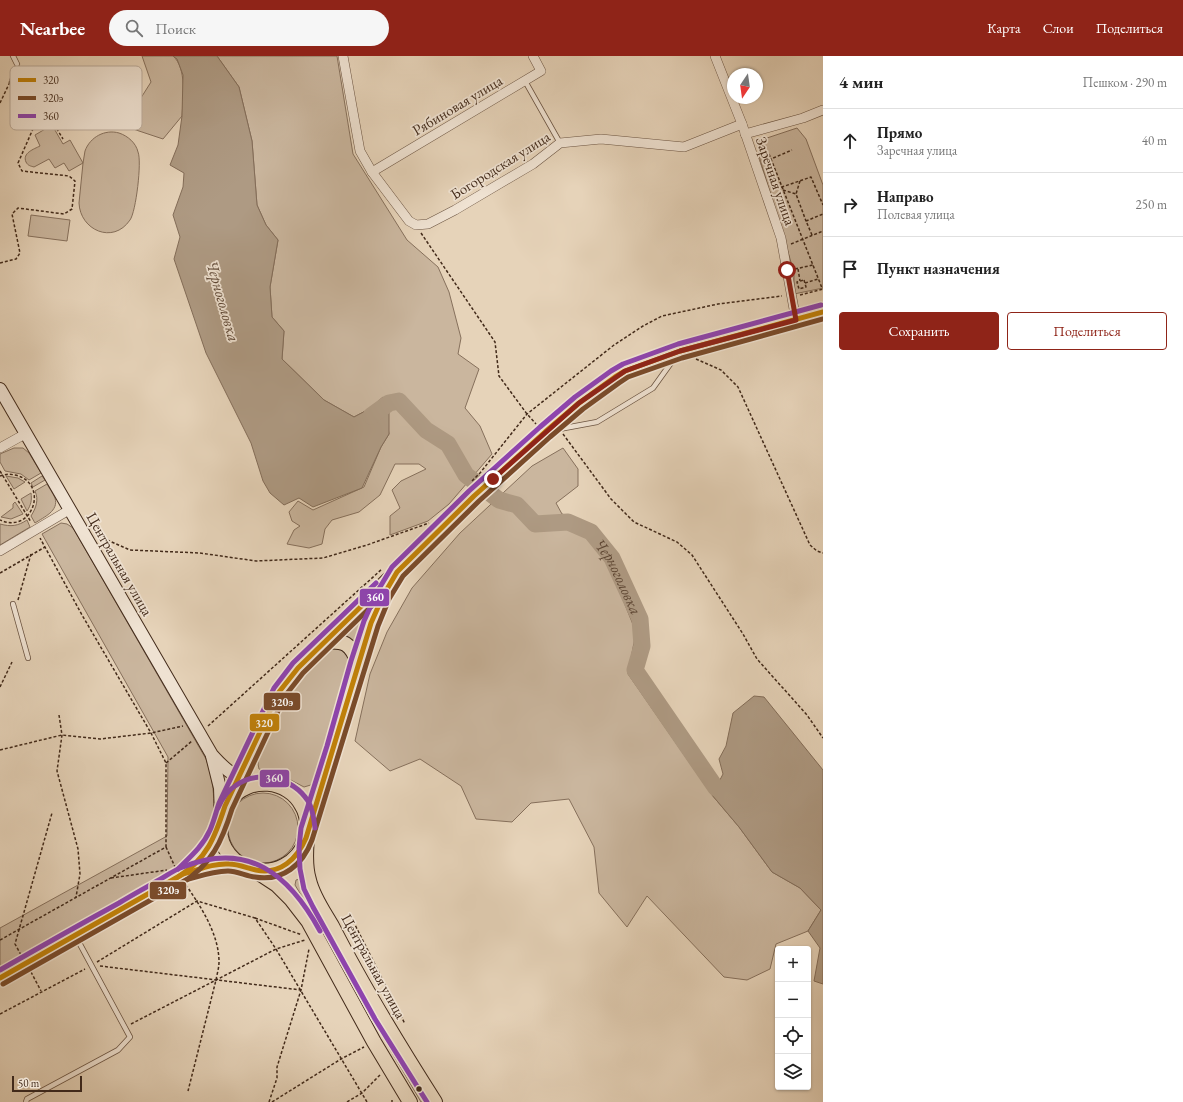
<!DOCTYPE html>
<html lang="ru">
<head>
<meta charset="utf-8">
<style>
  :root { --surface:#fff; --page:#f6f6f6; --text:#222; --muted:#767676; --line:#e0e0e0; --accent:#8f2418 }
  body { margin:0; font-family:"EB Garamond",serif; background:var(--page); color:var(--text) }
  .controls { position:absolute; right:12px; bottom:12px; display:grid; overflow:hidden; border-radius:4px; box-shadow:0 1px 3px #0004 }
  .controls button { width:36px; height:36px; display:grid; place-items:center; padding:0; border:0; border-bottom:1px solid var(--line); background:var(--surface); color:var(--text); font:20px sans-serif }
  .compass { position:absolute; left:727px; top:12px; width:36px; height:36px; border-radius:50%; background:var(--surface); box-shadow:0 1px 3px #0004; rotate:193deg }
  .scale { position:absolute; left:12px; bottom:10px; width:70px; box-sizing:border-box; padding-left:4px; border:2px solid #422a1a; border-top:0; font-size:11px; line-height:14px; white-space:nowrap; color:#422a1a; -webkit-text-stroke:3px #efe2d2; paint-order:stroke }
  .stop { position:absolute; width:12px; height:12px; margin:-9px; border:3px solid #8f2418; border-radius:50%; background:#fff }
  .stop.end { background:#8f2418; border-color:#fff; box-shadow:0 1px 4px #0008 }
  .list { margin:0; padding:0; list-style:none }
  h2 { display:flex; justify-content:space-between; align-items:center; height:52px; margin:0; padding:0 16px; font-size:17px }
  h2 small { font-size:13px; font-weight:400; color:var(--muted) }
  .list li { display:grid; grid-template-columns:26px 1fr auto; gap:12px; align-items:center; box-sizing:border-box; height:64px; padding:0 16px; border-top:1px solid var(--line) }
  .list b { display:block; font-size:15px; white-space:nowrap }
  .list p { margin:0; font-size:13px; white-space:nowrap; color:var(--muted) }
  .list em { font-size:13px; font-style:normal; color:var(--muted) }
  .actions { display:flex; gap:8px; padding:12px 16px }
  .actions a { flex:1; padding:9px 0; border:1px solid var(--accent); border-radius:4px; text-align:center; font-size:14px; color:var(--accent) }
  .actions .main { background:var(--accent); color:#fff }
  .icon { flex:none; width:22px; height:22px; fill:none; stroke:currentColor; stroke-width:2; stroke-linecap:round; stroke-linejoin:round }
  .map { position:relative; flex:none; width:823px; height:1046px; overflow:hidden }
  header { display:flex; align-items:center; gap:24px; box-sizing:border-box; height:56px; padding:0 20px; background:var(--accent); color:#fff }
  header strong { font-size:19px }
  nav { display:flex; gap:22px; margin-inline-start:auto; font-size:14px }
  .search { width:280px; height:36px; background:var(--page); display:flex; align-items:center; gap:10px; box-sizing:border-box; padding:0 14px; border-radius:22px; color:var(--muted); font-size:15px }
  main { display:flex }
  aside { flex:1; background:var(--surface) }
  .map>svg:first-child { display:block }
</style>
</head>
<body>
<header>
<strong>Nearbee</strong>
<div class="search"><svg class="icon" aria-label="search" viewBox="0 0 24 24"><circle cx="10" cy="10" r="6"/><path d="M15 15l6 6"/></svg>Поиск</div>
<nav><a>Карта</a><a>Слои</a><a>Поделиться</a></nav>
</header>
<main>
<div class="map">
<svg width="823" height="1046" viewBox="0 0 823 1046">
  <rect width="100%" height="100%" fill="#e6d3b9"/>
  <filter id="stains"><feTurbulence type="fractalNoise" baseFrequency=".005" numOctaves="4"/><feColorMatrix values="0 0 0 0 .2 0 0 0 0 .09 0 0 0 0 .02 0 0 0 .5 -.17"/></filter>
  <radialGradient id="worn" r=".72"><stop offset=".6" stop-color="#630" stop-opacity="0"/><stop offset="1" stop-color="#630" stop-opacity=".3"/></radialGradient>
  <g fill="#cab69e" stroke="#86705c">
    <path d="M142,0H173C187,12 183,43 182,60L163,83L133,73L132,56L151,26Z"/>
    <path d="M217,0H337L353,98L407,184L438,211L449,236L461,282L458,298L479,313L465,352L480,370L492,398L449,448L428,465L390,479V460L400,452L392,434L401,425L426,413L419,408H395L380,439L359,456L332,464L325,473L322,488L309,492L287,488L294,474L300,470L292,465L289,456L298,445L313,454L364,431L381,391L389,378L383,341L371,352L354,361L324,344L282,303L284,275L272,261L270,231L278,184L266,169L257,149L252,85L239,31Z"/>
    <path d="M52,69L63,88L70,84L83,107C84,103 84,99 85,95C90,81 105,73 119,77C128,80 136,87 138,96C142,105 136,156 130,164C113,189 80,174 79,147L83,107L69,115L64,107L55,112L49,103L34,111C31,110 28,110 26,106C22,97 34,93 40,90L35,79Z"/>
    <path d="M797,72L806,83L823,129V232L794,238V216L759,100L758,85Z"/>
    <path d="M31,159L70,164L67,185L28,180Z"/>
    <path d="M14,392H23L29,397L41,417L29,424L21,418L5,415L0,406V398Z"/>
    <path d="M563,392L578,413V430L556,447L562,458L575,462L582,475L606,505L615,524L636,576L628,618L712,739L739,771L772,816L800,832L821,854L808,875L776,888L770,913L747,924L724,921L647,840L627,871L599,837L594,791L569,743L531,747L512,766L476,763L461,730L420,703L390,715L355,685L370,618L387,576L412,532L460,477L532,410Z"/>
    <path d="M6,420L18,422L25,426L14,433Z"/>
    <path d="M42,420L45,424L33,431L31,427Z"/>
    <path d="M47,428C49,432 53,437 55,442C59,455 44,461 35,467L31,460C36,452 39,444 35,435Z"/>
    <path d="M31,437C32,444 31,449 27,455L21,443Z"/>
    <path d="M15,446L23,458L11,463L1,461L13,452V448Z"/>
    <path d="M27,464L30,471L0,489V468C11,471 18,470 27,464Z"/>
    <path d="M61,467L67,468L73,472L206,703C215,728 217,757 207,782C205,786 204,790 201,794C198,798 194,801 190,805L0,913V872L167,780L168,701L42,478Z"/>
    <path d="M361,559L365,560V564L357,591L339,580Z"/>
    <path d="M329,590L343,592L352,605L320,722L314,728L304,731L285,721L269,717L259,713C256,702 260,693 264,683C272,662 281,640 296,623C306,611 318,601 329,590Z"/>
    <circle cx="263" cy="772" r="35"/>
    <path d="M300,823L302,826L328,871L322,874L295,829L296,824Z"/>
    <path d="M330,879L388,976L382,979L328,883V880Z"/>
    <path d="M390,980L429,1046H421L384,983Z"/>
  </g>
  <g fill="#ae9a83" stroke="#836d59">
    <path d="M173,0H217L239,31L252,85L257,149L266,169L278,184L270,231L272,261L284,275L282,303L324,344L354,361L371,352L383,341L389,347V378L381,391L362,432L313,451L299,442L284,449L270,437L263,425L251,387L206,297L174,203L180,181L173,159L183,131L184,117L170,109L178,89L182,60L183,19L177,3Z"/>
    <path d="M754,640L764,641L823,714V928L814,925L820,892L808,875L821,854L800,832L772,816L739,771L712,739L723,718L719,703L726,690L733,657Z"/>
  </g>
  <g fill="none" stroke-linecap="round" stroke-linejoin="round">
    <path stroke="#ae9a83" stroke-width="17" id="s1" d="M371,360L389,347L399,345L426,374L448,388L466,419L499,444L517,449L535,468L568,466L591,476L612,502L640,563L642,590L635,614L716,732L737,738"/>
    <defs>
      <g id="lane">
        <path d="M13,0L17,8"/>
        <path d="M525,25L560,87"/>
        <path d="M554,374L597,366L653,332L676,300"/>
        <path d="M13,548L28,602"/>
        <path d="M26,1046L27,1043L118,994L130,981L75,879"/>
      </g>
      <g id="street">
        <path d="M343,0L360,95L372,116L409,165L416,169L428,168L455,154L533,108L560,87L601,83L684,91L742,68"/>
        <path d="M715,0L742,68L781,182L796,264"/>
        <path d="M745,78L803,62L823,54"/>
        <path d="M372,116L541,15L533,0"/>
        <path d="M0,392L25,378"/>
        <path d="M0,495L69,454"/>
      </g>
      <g id="secondary">
        <path d="M0,333L212,699C228,717 237,723 261,727"/>
        <path d="M212,700L220,732L221,759"/>
        <path d="M186,816L203,799L220,769"/>
        <path d="M0,922L183,818L212,810L226,808L244,810"/>
      </g>
      <g id="primary">
        <path d="M390,528C366,569 355,617 342,663C332,700 320,736 308,773C306,789 304,808 309,824C313,841 324,856 332,870C363,931 398,988 435,1046"/>
        <path d="M324,586C344,584 351,587 358,607"/>
        <path d="M230,744C249,720 288,723 302,750C306,756 307,763 308,771"/>
        <path d="M307,783C286,835 217,818 220,768C221,762 223,756 225,750L279,636L298,612L474,440L545,376L579,347L625,315L680,295L711,286L823,256"/>
        <path d="M254,814L277,829L291,843L308,865L374,986L410,1046"/>
      </g>
    </defs>
    <use href="#lane" stroke="#6b5442" stroke-width="6"/>
    <use href="#street" stroke="#6b5442" stroke-width="10"/>
    <use href="#secondary" stroke="#422a1a" stroke-width="14"/>
    <use href="#primary" stroke="#422a1a" stroke-width="16"/>
    <g stroke="#422a1a" stroke-width="1.5" stroke-dasharray="3 2" stroke-linecap="butt">
      <path d="M20,13L63,83"/>
      <path d="M9,25L36,39"/>
      <path d="M0,47L9,28L13,14"/>
      <path d="M769,98L822,232"/>
      <path d="M764,106L792,94"/>
      <path d="M800,125L796,138L806,165"/>
      <path d="M772,127L782,131L811,121L823,149"/>
      <path d="M783,134L796,138"/>
      <path d="M421,177L495,286L499,320L527,358L536,368"/>
      <path d="M812,179L806,165L823,158"/>
      <path d="M791,188L823,175"/>
      <path d="M0,207L16,203L20,197L12,158L18,152L64,158L72,153L75,125L69,120L22,115L18,107L43,50"/>
      <path d="M795,213L813,209"/>
      <path d="M798,213L800,225"/>
      <path d="M804,224L806,231L799,233L797,226Z"/>
      <path d="M805,227L818,223"/>
      <path d="M800,239L823,233"/>
      <path d="M696,303L721,314L738,331L810,489L817,495L823,497"/>
      <path d="M563,378L611,443L634,466L677,486L692,499L743,578L757,603L807,659L823,682"/>
      <path d="M0,415L31,466"/>
      <path d="M0,420C5,418 10,418 15,419C50,427 33,479 0,464"/>
      <path d="M472,425L480,417L527,358L614,289L643,270L662,260L718,248L782,240"/>
      <path d="M98,480L130,494L200,497L256,505L323,502L367,489L429,467"/>
      <path d="M0,517L45,491"/>
      <path d="M18,544L31,498"/>
      <path d="M0,631L12,606"/>
      <path d="M59,659L62,679L57,715L78,793L80,818L76,841"/>
      <path d="M208,670L382,513"/>
      <path d="M0,694L62,679L100,683L151,677L183,670"/>
      <path d="M166,707L192,685"/>
      <path d="M166,791L175,811"/>
      <path d="M111,822L167,814"/>
      <path d="M186,829C201,851 219,878 219,906C219,912 217,918 216,924L188,1035"/>
      <path d="M351,861L405,968"/>
      <path d="M255,862L302,879"/>
      <path d="M0,884L166,791V707L151,677L82,559L40,482"/>
      <path d="M21,899L15,888L52,757"/>
      <path d="M97,906L197,845L255,862L276,893L367,1046"/>
      <path d="M100,910L301,934"/>
      <path d="M31,916L41,935"/>
      <path d="M0,958L85,913"/>
      <path d="M131,968L276,893L305,884"/>
      <path d="M269,1046L277,1022V1011L301,934L309,893"/>
      <path d="M272,1046L341,1003L364,991"/>
      <path d="M347,1046L362,1037L380,1019"/>
      <path d="M392,1046V1044"/>
    </g>
    <use href="#lane" stroke="#efe2d2" stroke-width="4.5"/>
    <use href="#street" stroke="#efe2d2" stroke-width="9"/>
    <use href="#secondary" stroke="#efe2d2" stroke-width="12"/>
    <use href="#primary" stroke="#e6d3b9" stroke-width="14"/>
    <defs>
      <g id="bus-1">
        <path d="M178,821C207,803 215,781 225,750L279,636L298,612L380,532"/>
        <path d="M0,922L183,818C198,814 213,807 229,808C238,808 247,812 256,814C280,819 297,803 306,782L371,567L383,540L397,516L474,440L545,376L579,347L615,321L625,315L680,295L823,256"/>
      </g>
      <g id="bus-2">
        <path d="M182,827C212,808 222,785 232,753L285,640L303,617L385,537"/>
        <path d="M3,928L186,824C200,820 213,815 228,815C237,815 246,820 255,821C283,826 303,808 312,784L378,570L389,543L403,520L479,445L550,381L583,353L619,327L628,321L682,302L823,263"/>
      </g>
      <g id="bus-3">
        <path d="M218,752C222,743 227,735 235,730C258,713 293,722 308,745C313,753 314,763 315,772"/>
        <path d="M178,813C190,801 203,790 210,774C214,765 216,756 219,747L274,632L293,607L376,527"/>
        <path d="M0,914C40,891 79,869 119,847C132,839 145,832 159,824C166,820 174,814 183,811C248,785 289,818 320,875"/>
        <path d="M427,1046L375,963L313,851L304,833L300,813L299,792L301,772L327,690L351,605L364,565L377,536L392,511L469,435L540,371L575,341L611,315L623,308L678,288L821,249"/>
      </g>
    </defs>
    <use href="#bus-1" stroke="#efe2d2" stroke-width="8"/>
    <use href="#bus-2" stroke="#efe2d2" stroke-width="8"/>
    <use href="#bus-3" stroke="#efe2d2" stroke-width="8"/>
    <use href="#bus-1" stroke="#c18108" stroke-width="5"/>
    <use href="#bus-2" stroke="#7a4b2a" stroke-width="5"/>
    <use href="#bus-3" stroke="#8e44ad" stroke-width="5"/>
  </g>
  <g fill="none" stroke-linecap="round" stroke-linejoin="round">
    <path stroke="#8f2418" stroke-width="5" d="M493,423L579,347L625,315L680,295L796,264L787,214"/>
  </g>
  <circle fill="#422a1a" stroke="#efe2d2" stroke-width="1.5" cx="419" cy="1033" r="3.5"/>
  <g text-anchor="middle" dominant-baseline="central" stroke-width="3.5" stroke-linejoin="round" paint-order="stroke">
    <g font-size="15" fill="#422a1a" stroke="#efe2d2">
      <text transform="translate(457 49) rotate(-31)">Рябиновая улица</text>
      <text transform="translate(500 109) rotate(-32)">Богородская улица</text>
      <text transform="translate(776 125) rotate(71)">Заречная улица</text>
      <text transform="translate(120 508) rotate(60)">Центральная улица</text>
      <text transform="translate(374 910) rotate(61)">Центральная улица</text>
    </g>
    <g font-size="16" font-style="italic" fill="#5d4634" stroke="#efe2d2">
      <text transform="translate(223 245) rotate(74)">Черноголовка</text>
      <text stroke="none"><textPath href="#s1" startOffset="331">Черноголовка</textPath></text>
    </g>
  </g>
  <rect x="10" y="10" width="132" height="64" rx="6" fill="#efe2d2" stroke="#bbab9b" stroke-width="1"/>
  <rect x="18" y="22" width="18" height="4" fill="#c18108"/>
  <rect x="18" y="40" width="18" height="4" fill="#7a4b2a"/>
  <rect x="18" y="58" width="18" height="4" fill="#8e44ad"/>
  <g font-size="11" fill="#422a1a">
    <text x="43" y="28">320</text>
    <text x="43" y="46">320э</text>
    <text x="43" y="64">360</text>
  </g>
  <g stroke="#efe2d2" stroke-width="1.5">
    <rect x="359" y="532" width="31" height="19" rx="4" fill="#8e44ad"/>
    <rect x="263" y="636" width="38" height="19" rx="4" fill="#7a4b2a"/>
    <rect x="249" y="657" width="31" height="19" rx="4" fill="#c18108"/>
    <rect x="259" y="713" width="31" height="19" rx="4" fill="#8e44ad"/>
    <rect x="149" y="825" width="38" height="19" rx="4" fill="#7a4b2a"/>
  </g>
  <g font-size="11" text-anchor="middle" font-weight="bold" fill="#fff">
    <text x="375" y="545">360</text>
    <text x="282" y="650">320э</text>
    <text x="264" y="671">320</text>
    <text x="274" y="726">360</text>
    <text x="168" y="838">320э</text>
  </g>
  <rect width="100%" height="100%" filter="url(#stains)"/>
  <rect width="100%" height="100%" fill="url(#worn)"/>
</svg>
<div class="controls">
<button>+</button>
<button>−</button>
<button><svg class="icon" aria-label="locate" viewBox="0 0 24 24"><circle cx="12" cy="12" r="6"/><path d="M12 2v4M12 18v4M2 12h4M18 12h4"/></svg></button>
<button><svg class="icon" aria-label="layers" viewBox="0 0 24 24"><path d="M12 4l9 5-9 5-9-5zM3 14l9 5 9-5"/></svg></button>
</div>
<svg class="compass" viewBox="-18 -18 36 36"><path d="M0-13l5 13h-10z" fill="#e53935"/><path d="M0 13l5-13h-10z" fill="#767676"/></svg>
<div class="scale">50 m</div>
<div class="stop" style="left:787px;top:214px"></div>
<div class="stop end" style="left:493px;top:423px"></div>
</div>
<aside>
<h2>4 мин<small>Пешком · 290 m</small></h2>
<ul class="list">
<li><svg class="icon" aria-label="ahead" viewBox="0 0 24 24"><path d="M12 20V5M6 11l6-6 6 6"/></svg><div><b>Прямо</b><p>Заречная улица</p></div><em>40 m</em></li>
<li><svg class="icon" aria-label="right" viewBox="0 0 24 24"><path d="M7 20v-9h11M14 6l5 5-5 5"/></svg><div><b>Направо</b><p>Полевая улица</p></div><em>250 m</em></li>
<li><svg class="icon" aria-label="arrive" viewBox="0 0 24 24"><path d="M6 21V4h12l-3 4 3 4H6"/></svg><div><b>Пункт назначения</b></div></li>
</ul>
<div class="actions"><a class="main">Сохранить</a><a>Поделиться</a></div>
</aside>
</main>
</body>
</html>
